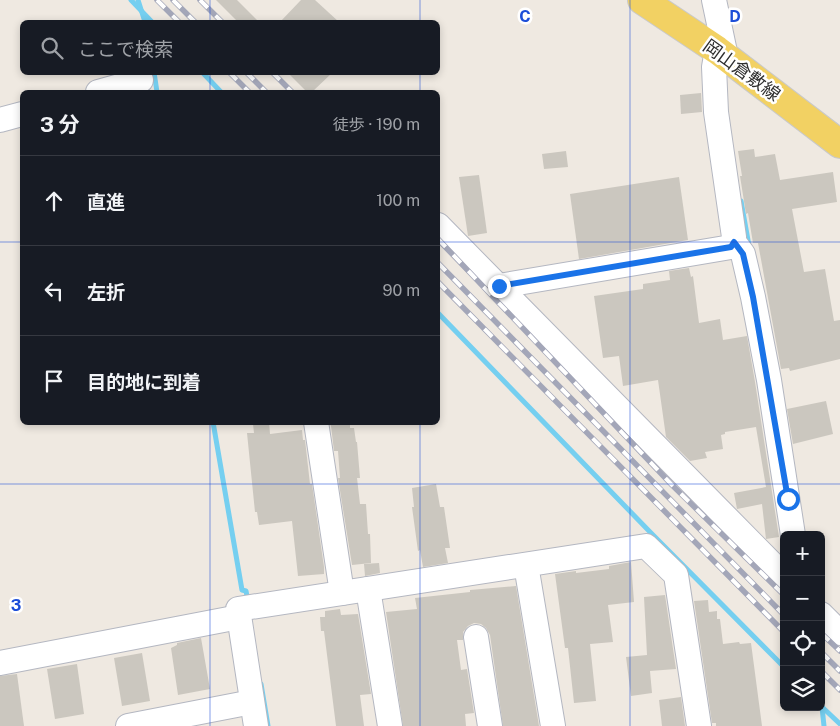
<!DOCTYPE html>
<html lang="ja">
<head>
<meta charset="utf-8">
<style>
  :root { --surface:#171b24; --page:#242831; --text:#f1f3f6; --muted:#9ea1a6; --line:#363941 }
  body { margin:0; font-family:"Public Sans","Noto Sans JP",sans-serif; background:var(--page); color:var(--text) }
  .controls { position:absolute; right:15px; bottom:15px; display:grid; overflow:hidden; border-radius:8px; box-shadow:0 2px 8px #0003 }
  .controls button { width:45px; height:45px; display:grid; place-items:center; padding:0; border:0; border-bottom:1px solid var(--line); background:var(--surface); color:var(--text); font:25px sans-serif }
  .stop { position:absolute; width:15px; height:15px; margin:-11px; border:4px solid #1a73e8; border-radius:50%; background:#fff }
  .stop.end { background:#1a73e8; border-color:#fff; box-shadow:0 1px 5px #0008 }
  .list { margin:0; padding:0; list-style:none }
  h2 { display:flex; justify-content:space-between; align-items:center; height:65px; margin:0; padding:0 20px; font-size:21px }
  h2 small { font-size:16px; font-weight:400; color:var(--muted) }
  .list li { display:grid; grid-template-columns:32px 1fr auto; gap:15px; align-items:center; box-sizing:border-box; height:90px; padding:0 20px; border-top:1px solid var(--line) }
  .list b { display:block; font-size:19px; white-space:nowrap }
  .list em { font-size:16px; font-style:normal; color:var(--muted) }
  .icon { flex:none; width:28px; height:28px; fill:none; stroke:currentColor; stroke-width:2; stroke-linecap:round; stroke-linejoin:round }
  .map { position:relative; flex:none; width:840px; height:726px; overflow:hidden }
  .search { position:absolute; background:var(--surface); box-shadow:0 2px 8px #0003; left:20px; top:20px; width:420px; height:55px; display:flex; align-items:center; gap:12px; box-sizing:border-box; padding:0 18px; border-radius:8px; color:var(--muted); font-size:19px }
  .panel { position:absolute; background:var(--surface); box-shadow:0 2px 8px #0003; left:20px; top:90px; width:420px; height:335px; border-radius:8px }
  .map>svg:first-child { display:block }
</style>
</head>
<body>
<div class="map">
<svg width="840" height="726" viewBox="0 0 840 726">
  <rect width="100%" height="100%" fill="#efe9e1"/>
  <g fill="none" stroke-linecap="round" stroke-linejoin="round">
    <g stroke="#75cff0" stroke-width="5">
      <path d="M131,0L152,22"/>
      <path d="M138,0L145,22"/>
      <path d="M154,72L157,92"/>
      <path d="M202,72L221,92"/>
      <path d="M741,201L749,246"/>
      <path d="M438,313L651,533L784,667"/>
      <path d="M213,422L242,590L246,591L248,601"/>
      <path d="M261,684L268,726"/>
      <path d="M821,706L840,724"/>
      <path d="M822,707L824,726"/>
    </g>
  </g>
  <g fill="#cbc7bf">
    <path d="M216,0H237L259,22H238Z"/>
    <path d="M301,0H315L339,22H280Z"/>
    <path d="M287,72H333L312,92H307Z"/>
    <path d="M701,93L702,112L681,114L680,95Z"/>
    <path d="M754,149L755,157L775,154L780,180L833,172L837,202L792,209L804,272L825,269L834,321L840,320V359L790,371L789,368L781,369L758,243H753L748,213L746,214L740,176H742L738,151Z"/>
    <path d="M566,151L568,167L544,169L542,154Z"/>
    <path d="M479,175L487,233L468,236L459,177Z"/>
    <path d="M679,177L688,240L579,259L570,194Z"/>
    <path d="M689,268L691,277L693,276L699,323L720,319L723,340L747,336L755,382L779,537L766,539L762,504L737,509L734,493L766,487L756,427L725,432V434L721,435L723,449L705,452L707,458L690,461L666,437L658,380L623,386L619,356L603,358L594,296L643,289V284L670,280L669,271Z"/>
    <path d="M826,401L833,434L793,444L787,409Z"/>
    <path d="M269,422L270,434L302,430L303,440H305L310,484H312L324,567V574L298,576L292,521L259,525L257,512H255L247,433H254L253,424Z"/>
    <path d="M336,422H350V428H354L356,442H357L360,478H357L360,504H366L368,534H370L371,563L352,565L338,478H340L338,451H334L331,426L330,424H336Z"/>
    <path d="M436,484L440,507H444L450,548H445L448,563L423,567L420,550L418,551L412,507H414L412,488Z"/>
    <path d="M631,562L634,602L608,605L613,642L590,644L596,701L574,703L568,648H565L555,574L576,571V573L609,569V566Z"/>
    <path d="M379,563L380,573L365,576L364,564Z"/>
    <path d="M516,586L539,726H503L490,635L486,628L481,624L474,623L468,626L463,632V640H457L461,670L467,669L474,713L465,714L466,726H403L386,612L417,609L415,598L470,592V590Z"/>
    <path d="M665,595L676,669L650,671L652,693L631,696L626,657L647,655L644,597Z"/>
    <path d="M708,600L709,612L717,611V619H720L723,644L739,642L740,644L751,643L762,726H716V723H712L694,601Z"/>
    <path d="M340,609L341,615L358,614L371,694L360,695L364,726H336L324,631H321L320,617H325V611Z"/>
    <path d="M201,638L210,689L178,695L171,648L177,645V643Z"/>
    <path d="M142,653L150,701L122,706L114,658Z"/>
    <path d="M77,664L84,714L55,719L47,669Z"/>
    <path d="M17,674L24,726H0V676Z"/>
    <path d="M681,697L685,726H662L659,700Z"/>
  </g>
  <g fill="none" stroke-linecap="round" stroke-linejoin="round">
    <defs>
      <g id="minor">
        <path d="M714,0L726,57"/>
        <path d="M98,92L141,80"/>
        <path d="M0,120L22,114"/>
        <path d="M438,225L784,576"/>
        <path d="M734,242L743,254L753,297L769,380L793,535"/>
        <path d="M499,286L731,247L734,237L716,112L714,67L717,50"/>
        <path d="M316,422L342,593"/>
        <path d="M526,565L553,726"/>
        <path d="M368,589L390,726"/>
        <path d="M821,614L840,633"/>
        <path d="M476,637L490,726"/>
        <path d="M0,663L239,617"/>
        <path d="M128,726L252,702"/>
        <path d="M256,726L238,609L646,546L676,575L699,726"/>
      </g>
      <path id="major" d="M642,0L717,50L840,144"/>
    </defs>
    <use href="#minor" stroke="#b4b7c1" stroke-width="26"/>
    <use href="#major" stroke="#c9c9c9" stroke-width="30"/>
    <use href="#minor" stroke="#fff" stroke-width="24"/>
    <use href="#major" stroke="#f2d163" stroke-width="28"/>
    <defs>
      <g id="rail">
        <path d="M157,0L179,22"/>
        <path d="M173,0L195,22"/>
        <path d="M200,0L222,22"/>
        <path d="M229,72L249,92"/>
        <path d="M246,72L266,92"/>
        <path d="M272,72L292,92"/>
        <path d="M438,239L672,485L784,595"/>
        <path d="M438,263L784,615"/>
        <path d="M438,282L784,632"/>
        <path d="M821,633L840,651"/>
        <path d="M821,652L840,671"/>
        <path d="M821,671L840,690"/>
      </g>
    </defs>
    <use href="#rail" stroke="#a3a6b8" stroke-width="5.5"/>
    <use href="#rail" stroke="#fff" stroke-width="4" stroke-dasharray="11" stroke-linecap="butt"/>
  </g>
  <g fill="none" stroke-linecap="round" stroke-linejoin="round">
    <path stroke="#1a73e8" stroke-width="6" d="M499,286L731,247L734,242L743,254L753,297L788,499"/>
  </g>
  <path fill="none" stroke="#1d4ed8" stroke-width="1" stroke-opacity="0.55" d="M210,0V22M420,0V22M630,0V726M210,72V92M420,72V92M0,242H22M438,242H840M210,422V726M420,422V726M0,484H840"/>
  <g text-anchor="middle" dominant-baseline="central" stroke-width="5" stroke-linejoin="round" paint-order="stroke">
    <g font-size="18" fill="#2e2e2e" stroke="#fff">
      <text transform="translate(742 70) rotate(36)">岡山倉敷線</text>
    </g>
  </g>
  <g font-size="16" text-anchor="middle" font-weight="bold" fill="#1d4ed8" stroke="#fff" stroke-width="5" stroke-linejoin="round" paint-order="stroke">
    <text x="525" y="22">C</text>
    <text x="735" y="22">D</text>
    <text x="16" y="611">3</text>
  </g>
</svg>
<div class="controls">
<button>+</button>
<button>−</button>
<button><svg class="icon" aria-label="locate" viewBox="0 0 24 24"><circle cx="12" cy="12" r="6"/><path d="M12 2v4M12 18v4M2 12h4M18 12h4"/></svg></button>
<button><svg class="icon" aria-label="layers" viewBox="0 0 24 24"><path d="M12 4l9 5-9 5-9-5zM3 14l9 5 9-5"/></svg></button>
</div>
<div class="stop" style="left:788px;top:499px"></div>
<div class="stop end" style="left:499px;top:286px"></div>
<div class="search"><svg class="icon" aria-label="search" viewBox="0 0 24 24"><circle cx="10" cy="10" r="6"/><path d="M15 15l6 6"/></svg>ここで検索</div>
<section class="panel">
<h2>3 分<small>徒歩 · 190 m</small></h2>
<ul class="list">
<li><svg class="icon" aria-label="ahead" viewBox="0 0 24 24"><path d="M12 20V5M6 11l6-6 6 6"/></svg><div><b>直進</b></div><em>100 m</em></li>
<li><svg class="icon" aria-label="left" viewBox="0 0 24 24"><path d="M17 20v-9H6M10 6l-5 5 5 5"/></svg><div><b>左折</b></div><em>90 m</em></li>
<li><svg class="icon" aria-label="arrive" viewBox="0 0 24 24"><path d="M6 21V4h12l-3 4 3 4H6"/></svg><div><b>目的地に到着</b></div></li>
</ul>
</section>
</div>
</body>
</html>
